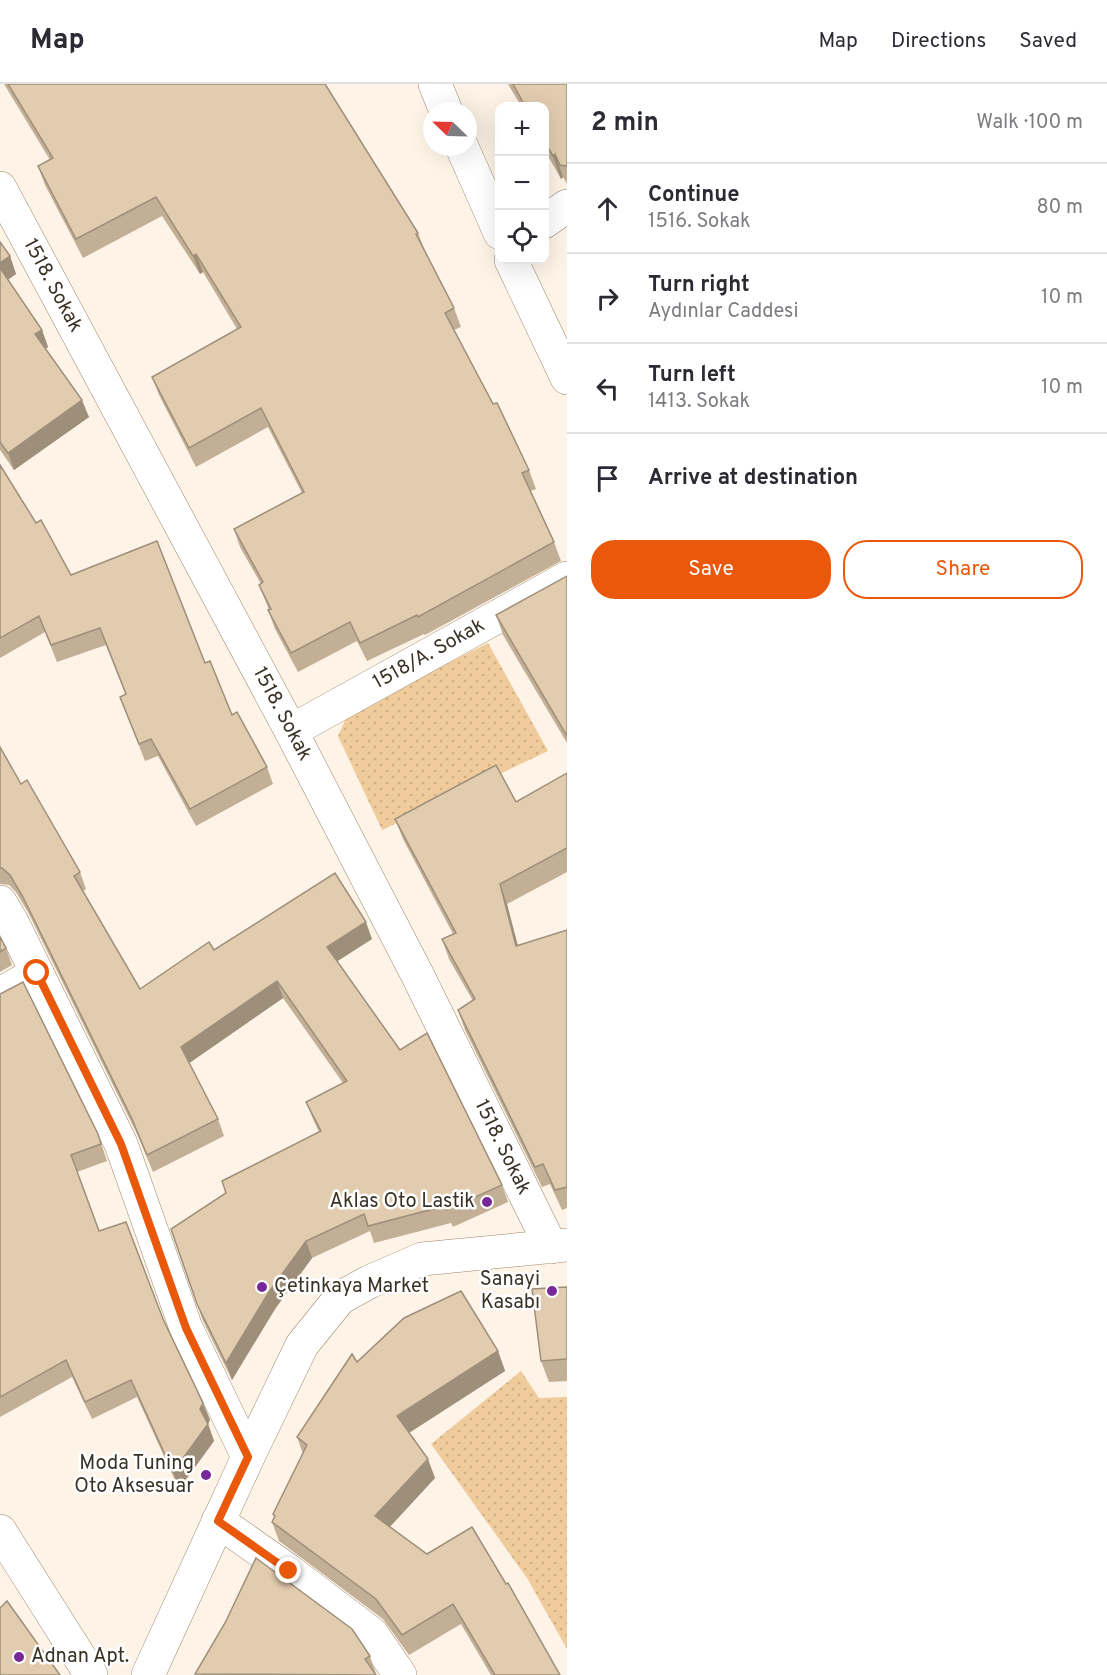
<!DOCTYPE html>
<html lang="en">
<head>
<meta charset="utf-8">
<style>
  :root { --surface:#fff; --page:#f2f2f3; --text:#2b2b33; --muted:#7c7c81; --line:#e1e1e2; --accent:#ea580c }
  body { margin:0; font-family:Overpass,sans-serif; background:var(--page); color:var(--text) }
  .controls { position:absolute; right:18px; top:18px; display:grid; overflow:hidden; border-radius:12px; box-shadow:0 6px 24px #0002 }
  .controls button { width:54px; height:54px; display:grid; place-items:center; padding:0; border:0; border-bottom:2px solid var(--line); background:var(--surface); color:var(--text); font:30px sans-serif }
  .compass { position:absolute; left:423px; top:18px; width:54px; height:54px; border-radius:50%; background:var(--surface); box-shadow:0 6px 24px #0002; rotate:293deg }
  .stop { position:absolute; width:18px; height:18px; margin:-14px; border:4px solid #ea580c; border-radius:50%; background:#fff }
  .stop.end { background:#ea580c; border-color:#fff; box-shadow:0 2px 6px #0008 }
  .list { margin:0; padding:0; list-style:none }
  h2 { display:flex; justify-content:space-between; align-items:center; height:78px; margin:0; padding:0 24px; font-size:26px }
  h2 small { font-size:20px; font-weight:400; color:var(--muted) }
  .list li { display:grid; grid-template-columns:39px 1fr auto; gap:18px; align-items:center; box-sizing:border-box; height:90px; padding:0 24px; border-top:2px solid var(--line) }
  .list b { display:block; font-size:22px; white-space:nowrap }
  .list p { margin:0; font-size:20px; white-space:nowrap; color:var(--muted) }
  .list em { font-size:20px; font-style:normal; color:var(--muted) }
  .actions { display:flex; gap:12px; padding:18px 24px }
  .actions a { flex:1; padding:14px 0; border:2px solid var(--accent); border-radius:24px; text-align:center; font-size:21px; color:var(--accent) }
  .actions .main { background:var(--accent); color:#fff }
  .icon { flex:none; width:33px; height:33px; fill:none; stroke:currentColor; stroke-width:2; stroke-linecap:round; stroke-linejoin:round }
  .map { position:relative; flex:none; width:567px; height:1591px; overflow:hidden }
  header { display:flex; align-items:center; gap:36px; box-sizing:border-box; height:84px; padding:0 30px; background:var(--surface); border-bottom:2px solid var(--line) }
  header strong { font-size:28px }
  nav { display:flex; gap:33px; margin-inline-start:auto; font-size:21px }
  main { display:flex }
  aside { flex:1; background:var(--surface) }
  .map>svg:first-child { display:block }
</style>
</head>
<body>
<header>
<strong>Map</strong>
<nav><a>Map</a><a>Directions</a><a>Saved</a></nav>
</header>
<main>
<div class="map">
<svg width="567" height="1591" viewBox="0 0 567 1591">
  <defs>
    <pattern id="green-dots" width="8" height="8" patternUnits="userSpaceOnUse" patternTransform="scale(1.5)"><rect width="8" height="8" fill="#f0cb9b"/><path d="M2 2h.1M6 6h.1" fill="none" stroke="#cfaf85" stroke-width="1.8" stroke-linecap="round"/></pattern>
  </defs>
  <rect width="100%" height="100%" fill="#fdf3e7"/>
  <g fill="url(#green-dots)">
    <path d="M488,559L548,667L382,746L338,652L348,630Z"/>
    <path d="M521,1287L539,1314L567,1313V1565L527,1494L431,1360Z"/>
  </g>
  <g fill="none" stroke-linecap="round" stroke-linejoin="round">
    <defs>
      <path id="pedestrian" d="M0,910L37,889"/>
      <g id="minor">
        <path id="s1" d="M0,104L291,647L418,892L551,1163"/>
        <path d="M544,138L567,122"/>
        <path id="s2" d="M291,647L567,494"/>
        <path d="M0,818L12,838L121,1060L186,1244L248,1373"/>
        <path d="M218,1437L289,1487L372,1550L400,1591"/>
        <path d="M0,1447L91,1591"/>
      </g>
      <g id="tertiary">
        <path d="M435,0L446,27"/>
        <path d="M462,63L500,149"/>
        <path d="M511,176L567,294"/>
        <path d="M148,1591L248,1373L302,1261L340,1214L369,1198L422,1175L567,1161"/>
      </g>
    </defs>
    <use href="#pedestrian" stroke="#9c886c" stroke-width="34"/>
    <use href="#minor" stroke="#9c886c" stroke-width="34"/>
    <use href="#tertiary" stroke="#9c886c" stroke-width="34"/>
    <use href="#pedestrian" stroke="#fff" stroke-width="33"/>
    <use href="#minor" stroke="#fff" stroke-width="33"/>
    <use href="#tertiary" stroke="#fff" stroke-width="33"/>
  </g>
  <g fill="#c2af96">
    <path d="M4,0H325L418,149L425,167L454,224L461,243L454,246L529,386L536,405L531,407L554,458L561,477L425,551L424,550L367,577L357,557L298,588L275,545L268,526H269L259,501L261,500L240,463L234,445L302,409L268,343L196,383L159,311L152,293L237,245L203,188L200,190L162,132L83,174L45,101L38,82L50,76Z"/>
    <path d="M508,0H567V100L563,93L561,95L544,65V22H521Z"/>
    <path d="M0,158L10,172L16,190L8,196L42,246L48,263L46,265L89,333L14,386L0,366Z"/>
    <path d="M0,381L36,439L71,491L205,579L232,631L267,683L273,700L196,742L158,672L145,677L120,613L126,611L106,561L57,578L45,548L0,574Z"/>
    <path d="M567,492V659L503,551L496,531Z"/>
    <path d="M0,663L21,700L80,788L86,805L83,807L140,905L214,866L372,855L337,877L400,966L502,1101L508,1118L453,1143L451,1139L374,1159L370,1147L312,1174L275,1225L232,1296L203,1237L171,1145L319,1048L313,1035L306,1018L343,999L283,914L189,979L218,1035L224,1052L153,1088L138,1052L29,830L16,808L9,801L0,800Z"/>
    <path d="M567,689V788L507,820L518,862L567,846V1124L562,1126L550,1100L542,1103L465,946L458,926L473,917L449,875L442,855L453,850L403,755L395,735L516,718Z"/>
    <path d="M0,853L6,864L12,881L0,888Z"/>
    <path d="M0,910L98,1050L107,1077L77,1088L99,1147L163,1235L203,1319L210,1336L208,1340L214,1357L179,1405L137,1313L92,1335L72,1293L0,1333Z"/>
    <path d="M567,1203V1297L549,1298L541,1277Z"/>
    <path d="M498,1267L505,1287L409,1349L435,1394L390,1443L560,1591H491L461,1540L409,1571L383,1535L279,1457L272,1438L274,1434L273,1430L303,1370L297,1353L357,1278Z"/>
    <path d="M370,1572L376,1590H375L195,1591Z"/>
  </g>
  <g fill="#9e8f7a">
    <path d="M555,70L563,93L561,95L553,72Z"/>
    <path d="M196,170L203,188L200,190L193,172Z"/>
    <path d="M10,172L16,190L4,198L0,187V179Z"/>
    <path d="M42,246L48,263L42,267L35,250Z"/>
    <path d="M82,316L89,333L14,386L8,369Z"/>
    <path d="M500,800L507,820L523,882L516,862Z"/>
    <path d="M366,838L372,855L333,880L327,863Z"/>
    <path d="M277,897L283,914L188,980L181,963Z"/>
    <path d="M306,1157L312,1174L275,1225L232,1296L226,1279L269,1208Z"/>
    <path d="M498,1267L505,1287L404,1352L397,1332Z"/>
    <path d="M203,1319L210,1336L207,1341L208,1340L214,1357L179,1405L173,1388Z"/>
    <path d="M428,1375L435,1394L382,1451L375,1432Z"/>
  </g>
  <g fill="#e2ccaf" stroke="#9e8f7a" stroke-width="1.5">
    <path d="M8,0H325L418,149L416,150L454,224L445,229L493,320L497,319L529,386L522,389L554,458L418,533L417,531L360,559L350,538L291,569L268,526L271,525L259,501L263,498L234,445L304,408L261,324L189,364L152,293L241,243L196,170L193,172L156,113L76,155L38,82L53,74Z"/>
    <path d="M513,0H567V82L560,81L555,70L553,72L544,57V22H525Z"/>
    <path d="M0,158L10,172L0,179Z"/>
    <path d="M0,184L42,246L35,250L82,316L8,369L0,358Z"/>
    <path d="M0,381L36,439L41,436L71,491L157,457L205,579L210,577L232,631L237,628L267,683L190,725L151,655L139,660L120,613L126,610L100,544L51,561L39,532L0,554Z"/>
    <path d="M567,492V652L496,531Z"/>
    <path d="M0,663L21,700L27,696L80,788L74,792L140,905L209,858L214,866L335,789L366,838L327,863L400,966L427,949L502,1101L447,1126L445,1122L368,1142L364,1130L306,1157L269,1208L226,1279L197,1220L171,1145L226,1109L222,1097L321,1047L306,1018L347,997L277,897L181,963L218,1035L147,1071L132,1035L23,813L10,791L2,784H0Z"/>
    <path d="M496,681L516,718L567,689V764L500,800L516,862L567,846V1103L555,1106L543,1080L535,1083L458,926L475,915L442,855L456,849L395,735Z"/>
    <path d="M0,853L6,864L0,868Z"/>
    <path d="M23,898L98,1050L101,1060L71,1071L99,1147L126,1138L163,1235L203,1319L200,1325L208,1340L173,1388L131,1296L85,1318L66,1276L0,1313V910Z"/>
    <path d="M567,1203V1275L541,1277L532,1205Z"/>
    <path d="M461,1207L498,1267L397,1332L428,1375L375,1432L427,1470L472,1443L506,1500L508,1499L560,1591H495L453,1520L402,1551L376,1515L272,1438L275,1432L273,1430L307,1361L297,1353L352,1270L357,1278L404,1234Z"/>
    <path d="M256,1474L352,1545L370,1572L365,1575L376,1591L195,1590L225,1539Z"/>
    <path d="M7,1517L60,1591H0V1524Z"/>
  </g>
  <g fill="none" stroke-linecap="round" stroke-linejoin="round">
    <path stroke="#ea580c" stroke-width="8" d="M37,889L121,1060L186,1244L248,1373L218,1437L289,1487"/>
  </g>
  <g fill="#782899" stroke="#fff" stroke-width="2">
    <circle cx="487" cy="1118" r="6"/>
    <circle cx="262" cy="1203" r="6"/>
    <circle cx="552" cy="1207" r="6"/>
    <circle cx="206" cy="1391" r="6"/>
    <circle cx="19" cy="1573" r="6"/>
  </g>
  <g text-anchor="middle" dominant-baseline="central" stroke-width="5" stroke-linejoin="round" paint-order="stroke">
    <g font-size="20" fill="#3b3226" stroke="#fff">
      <text stroke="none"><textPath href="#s1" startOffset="111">1518. Sokak</textPath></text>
      <text stroke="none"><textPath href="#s2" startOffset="158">1518/A. Sokak</textPath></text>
      <text stroke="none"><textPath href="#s1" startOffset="597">1518. Sokak</textPath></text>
      <text stroke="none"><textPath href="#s1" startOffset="1083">1518. Sokak</textPath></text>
    </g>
    <g font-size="20" fill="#3b3226" stroke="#fff" text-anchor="end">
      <text x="475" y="1118">Aklas Oto Lastik</text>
      <text x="540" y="1196">Sanayi<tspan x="540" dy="23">Kasabı</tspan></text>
      <text x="274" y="1203" text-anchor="start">Çetinkaya Market</text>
      <text x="194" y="1380">Moda Tuning<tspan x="194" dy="23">Oto Aksesuar</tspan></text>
      <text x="31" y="1573" text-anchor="start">Adnan Apt.</text>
    </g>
  </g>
</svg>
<div class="controls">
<button>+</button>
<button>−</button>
<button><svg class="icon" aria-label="locate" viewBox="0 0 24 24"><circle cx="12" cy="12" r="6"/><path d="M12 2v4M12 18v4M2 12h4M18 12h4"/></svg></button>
</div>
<svg class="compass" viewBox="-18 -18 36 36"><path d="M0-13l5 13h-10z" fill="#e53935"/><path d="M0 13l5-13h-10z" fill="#7c7c81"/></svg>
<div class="stop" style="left:37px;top:889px"></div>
<div class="stop end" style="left:289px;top:1487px"></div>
</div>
<aside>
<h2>2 min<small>Walk · 100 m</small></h2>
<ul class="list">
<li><svg class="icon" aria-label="ahead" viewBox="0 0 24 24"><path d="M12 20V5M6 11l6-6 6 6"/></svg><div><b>Continue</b><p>1516. Sokak</p></div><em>80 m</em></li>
<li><svg class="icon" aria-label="right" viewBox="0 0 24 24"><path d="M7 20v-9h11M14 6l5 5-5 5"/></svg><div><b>Turn right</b><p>Aydınlar Caddesi</p></div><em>10 m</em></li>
<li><svg class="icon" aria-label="left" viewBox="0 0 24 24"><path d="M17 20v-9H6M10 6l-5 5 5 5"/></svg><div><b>Turn left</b><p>1413. Sokak</p></div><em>10 m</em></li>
<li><svg class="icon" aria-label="arrive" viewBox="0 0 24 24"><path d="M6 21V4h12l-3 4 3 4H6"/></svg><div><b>Arrive at destination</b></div></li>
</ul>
<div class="actions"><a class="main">Save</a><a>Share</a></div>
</aside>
</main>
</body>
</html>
